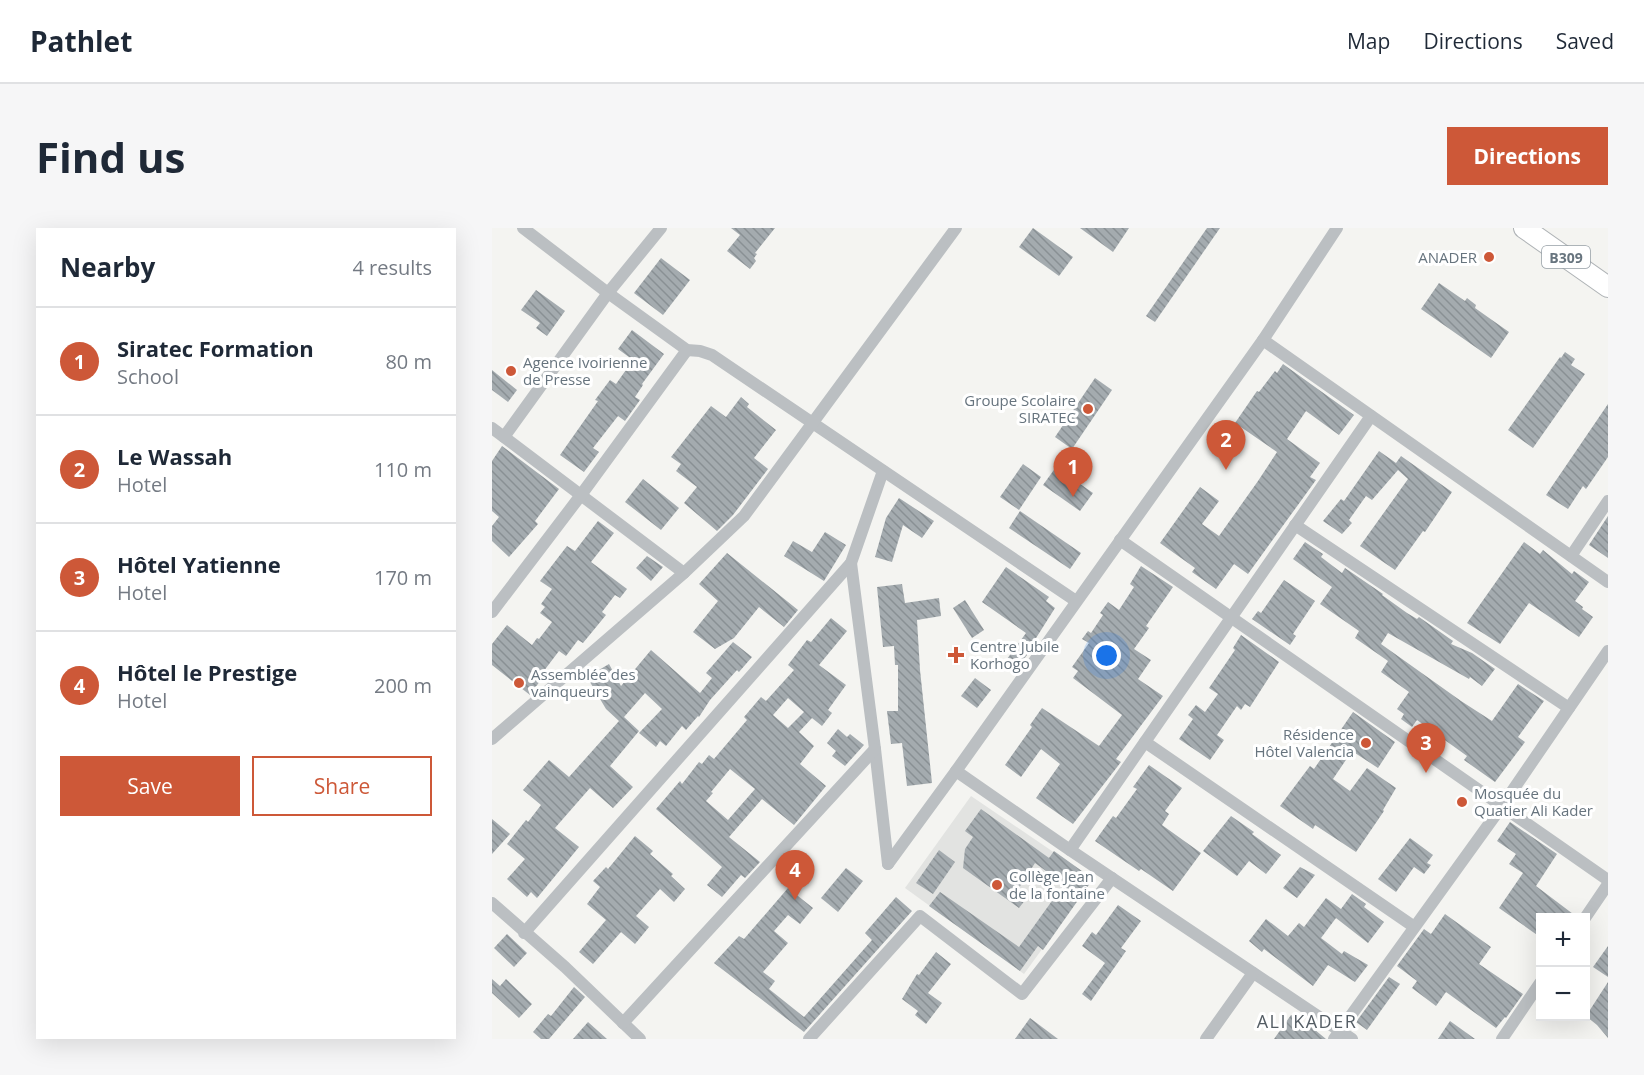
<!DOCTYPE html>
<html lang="en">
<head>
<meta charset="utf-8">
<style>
  :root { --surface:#fff; --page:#f6f6f7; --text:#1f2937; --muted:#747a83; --line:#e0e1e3; --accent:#cd5838 }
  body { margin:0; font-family:"Open Sans",sans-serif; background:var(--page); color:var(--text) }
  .controls { position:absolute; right:18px; bottom:18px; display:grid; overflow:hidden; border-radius:0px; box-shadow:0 6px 24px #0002 }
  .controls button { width:54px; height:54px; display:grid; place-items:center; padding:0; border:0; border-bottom:2px solid var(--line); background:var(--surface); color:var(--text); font:30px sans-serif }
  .you { position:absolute; left:615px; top:428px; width:21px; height:21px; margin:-15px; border:4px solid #fff; border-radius:50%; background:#1a73e8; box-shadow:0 0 0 9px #1a73e833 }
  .badge { display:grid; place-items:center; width:39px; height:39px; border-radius:50%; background:var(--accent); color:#fff; font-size:20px; font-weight:700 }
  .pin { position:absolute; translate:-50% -50px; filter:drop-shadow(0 2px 3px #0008) }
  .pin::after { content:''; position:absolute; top:32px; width:21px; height:18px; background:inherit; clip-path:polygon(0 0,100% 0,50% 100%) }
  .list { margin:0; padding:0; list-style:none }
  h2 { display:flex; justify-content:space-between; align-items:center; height:78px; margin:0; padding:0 24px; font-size:26px }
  h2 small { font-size:20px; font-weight:400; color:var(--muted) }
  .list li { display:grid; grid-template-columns:39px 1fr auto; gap:18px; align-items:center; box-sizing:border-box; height:108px; padding:0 24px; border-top:2px solid var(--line) }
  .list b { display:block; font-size:22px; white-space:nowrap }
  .list p { margin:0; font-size:20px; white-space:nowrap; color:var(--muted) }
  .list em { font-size:20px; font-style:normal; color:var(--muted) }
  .actions { display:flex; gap:12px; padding:18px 24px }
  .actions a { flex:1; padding:14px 0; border:2px solid var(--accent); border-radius:0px; text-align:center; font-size:21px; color:var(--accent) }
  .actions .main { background:var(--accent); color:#fff }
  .map { position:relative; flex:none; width:1116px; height:811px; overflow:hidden; border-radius:0px }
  header { display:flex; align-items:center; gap:36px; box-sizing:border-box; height:84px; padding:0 30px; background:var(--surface); border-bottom:2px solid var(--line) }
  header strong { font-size:28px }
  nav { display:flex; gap:33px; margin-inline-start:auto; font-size:21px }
  .intro { display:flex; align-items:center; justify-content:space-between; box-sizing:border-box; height:144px; padding:0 36px }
  h1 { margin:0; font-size:42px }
  .button { padding:15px 27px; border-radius:0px; background:var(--accent); color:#fff; font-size:21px; font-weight:700 }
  main { display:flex; gap:36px; padding:0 36px }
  aside { flex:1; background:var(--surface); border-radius:0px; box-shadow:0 6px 24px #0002 }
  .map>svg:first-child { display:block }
</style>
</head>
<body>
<header>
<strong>Pathlet</strong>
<nav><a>Map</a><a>Directions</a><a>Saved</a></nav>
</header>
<div class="intro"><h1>Find us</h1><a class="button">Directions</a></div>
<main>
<aside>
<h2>Nearby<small>4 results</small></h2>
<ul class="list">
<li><span class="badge">1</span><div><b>Siratec Formation</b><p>School</p></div><em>80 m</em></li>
<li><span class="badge">2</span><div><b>Le Wassah</b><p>Hotel</p></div><em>110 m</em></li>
<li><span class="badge">3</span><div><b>Hôtel Yatienne</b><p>Hotel</p></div><em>170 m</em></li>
<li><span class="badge">4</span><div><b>Hôtel le Prestige</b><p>Hotel</p></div><em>200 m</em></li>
</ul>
<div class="actions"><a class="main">Save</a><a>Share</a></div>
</aside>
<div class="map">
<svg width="1116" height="811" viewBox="0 0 1116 811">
  <defs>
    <pattern id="building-back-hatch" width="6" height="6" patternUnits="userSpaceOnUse" patternTransform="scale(1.5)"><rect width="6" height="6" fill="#a4abaf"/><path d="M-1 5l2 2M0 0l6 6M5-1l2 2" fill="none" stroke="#899094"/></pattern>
  </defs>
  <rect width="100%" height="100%" fill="#f4f4f1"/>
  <path fill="#e2e3e1" d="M479,568L601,651L532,746L413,660Z"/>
  <g fill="url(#building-back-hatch)" fill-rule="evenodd">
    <path d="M239,0H283L263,25L265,26L262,30L264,33L258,41L235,23L248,7Z"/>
    <path d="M541,0L581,29L567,48L527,19Z"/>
    <path d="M588,0H637L621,24Z"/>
    <path d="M715,0H728L663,94L654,88Z"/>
    <path d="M169,30L198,52L171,87L142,65Z"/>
    <path d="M947,55L973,73L975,70L984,77L983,80L1017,104L999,130L929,81Z"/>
    <path d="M44,62L73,83L55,108L44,100L48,95L29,82Z"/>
    <path d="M140,102L172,126L150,156L151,157L143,169L148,172L133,193L126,188L101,220L107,224L92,244L68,227L106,173L103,172L118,152L124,156L141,132L126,121Z"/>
    <path d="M1073,124L1083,131L1079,137L1093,146L1041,220L1016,202L1068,129L1069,130Z"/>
    <path d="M791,136L862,187L847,207L814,183L795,211L828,235L818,249L824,252L756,346L742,336L724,361L700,344L703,340L668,315L708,259L727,273L710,296L727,308L766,253L785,224L743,195L765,163L767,164L783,143L785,145Z"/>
    <path d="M0,142L25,162L16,174L0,162Z"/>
    <path d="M603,150L620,162L580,221L563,209Z"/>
    <path d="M249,169L257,176L255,179L284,202L262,230L276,241L241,287L225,303L192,275L205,259L184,243L189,236L179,229L219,178L234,189Z"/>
    <path d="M1116,176V229L1094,261L1091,258L1076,281L1054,267Z"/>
    <path d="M10,218L67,261L43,293L46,296L17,329L0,313V298L7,289L0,283V233Z"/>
    <path d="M887,223L904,235L909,228L960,264L933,304L931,303L903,342L868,318L916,251L906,242L880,272L874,268L857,292L860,295L850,306L831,293L849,271L852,273Z"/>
    <path d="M531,236L549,249L527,282L508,269Z"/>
    <path d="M564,239L601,265L588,283L551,257Z"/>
    <path d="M151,251L187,280L169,302L133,274Z"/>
    <path d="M407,270L442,293L430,310L411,297L400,334L383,329L394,290Z"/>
    <path d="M528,283L589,325L578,341L517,300Z"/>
    <path d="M1116,288V330L1097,317Z"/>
    <path d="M106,293L122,305L99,334L135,361L128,370L123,367L110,384L114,387L91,415L86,412L74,428L67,423L45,452L48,453L38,467L0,437V416L15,397L40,417L45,410L47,411L60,394L48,385L53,379L49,376L60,361L48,353L75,318L83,323Z"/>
    <path d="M333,304L354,317L332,353L292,328L301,313L320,324Z"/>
    <path d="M813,314L831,326L829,329L850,345L853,340L891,366L890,367L915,385L925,391L927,389L961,413L959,416L980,425L1003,441L990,458L978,449L977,451L896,405L889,416L969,473L1000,493L1026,456L1052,473L1026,509L1033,514L1003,554L972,532L975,528L925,492L920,499L909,491L912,486L905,481L917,464L889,444L896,433L863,410L867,403L828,376L840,359L801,331Z"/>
    <path d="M1032,314L1048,326L1051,322L1080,346L1082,343L1097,354L1083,373L1091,379L1090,381L1101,389L1087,409L1037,375L1008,416L975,395Z"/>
    <path d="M235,325L306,382L292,399L267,379L242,410L223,421L201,404L226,373L207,356Z"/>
    <path d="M155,328L171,339L159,353L144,340Z"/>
    <path d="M649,338L681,359L654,398L657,400L642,421L659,432L646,451L671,468L624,531L629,534L581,596L544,570L568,536L549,521L529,549L513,537L540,499L538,497L550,480L607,518L630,487L581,450L586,443L580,439L597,415L590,411L596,403L599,405L611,387L608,385L616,374L627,382L642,359L638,356Z"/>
    <path d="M514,339L557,369L554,373L563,380L539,418L541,419L526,439L515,431L534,405L490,374Z"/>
    <path d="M792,352L823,373L801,406L804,408L798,417L760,391L766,383L769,385Z"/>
    <path d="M410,356L413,375L447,370L449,388L425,392L428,442L440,555L415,558L410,515L399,516L395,483H406V437H403L402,418L391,419L385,359Z"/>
    <path d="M473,372L492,402L480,410L461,380Z"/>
    <path d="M339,390L355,403L327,437L354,457L336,482L340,485L330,498L320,490L307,504L322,518L308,536L334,558L302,597L270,571L237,609L268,634L253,650L249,647L230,669L215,657L230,639L164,581L188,553L190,556L207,534L210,536L217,527L222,531L255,492L252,489L269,469L274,473L302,442L296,437L315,412L319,414ZM296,470L312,484L296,500L281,487ZM238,541L263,561L236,592L214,573L221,565L219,564Z"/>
    <path d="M749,407L787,434L758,479L753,476L749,482L745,478L725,507L732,512L718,532L687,511L701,491L696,487L704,477L713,484L726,466L717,460L743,422L741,420Z"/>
    <path d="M241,414L260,429L247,444L245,442L218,472L207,489L206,488L194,502L190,498L174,518L168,513L164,519L147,505L170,481L153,465L132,489L147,503L118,538L141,559L121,580L98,560L63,600L87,619L45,670L39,664L35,669L15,651L33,631L15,616L34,592L36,594L49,577L31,562L57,532L77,549L127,493L114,481L95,449L117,436L129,458L159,422L208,465L220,450L214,445Z"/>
    <path d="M483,450L499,462L485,480L469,468Z"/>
    <path d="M861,484L903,514L886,540L860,523L841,551L858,563L875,540L904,560L891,582L892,583L864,624L823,597L821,601L788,578L818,538L822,541Z"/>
    <path d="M346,501L355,509L358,506L372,517L353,538L340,528L344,523L335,515Z"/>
    <path d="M657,537L690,560L673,583L677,586L670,597L709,625L681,663L649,641L647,643L603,613L621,588L624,590L645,561L641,559Z"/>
    <path d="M489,581L557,630L562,623L601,651L551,722L546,718L528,743L437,678L448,664L527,719L572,656L543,635L527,660L537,667L527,680L471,640L473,621L481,609L473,603Z"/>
    <path d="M739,588L762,604L760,606L789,627L774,646L757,633L745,648L711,623Z"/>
    <path d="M0,591L18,606L0,626Z"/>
    <path d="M1018,594L1065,626L1044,658L1085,689L1048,690V709L1007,680L1031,645L1017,636L1024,626L1005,613Z"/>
    <path d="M143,608L161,623L158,626L181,646L179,648L193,661L182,674L168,661L144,688L157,699L143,716L129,704L101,736L87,724L114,692L95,676L108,659L101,653L114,639L116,641Z"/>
    <path d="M918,610L941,627L935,635L939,637L932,646L922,639L904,664L886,651Z"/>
    <path d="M447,622L463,634L441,666L424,655Z"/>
    <path d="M808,639L823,647L805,670L791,660Z"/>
    <path d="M354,640L371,653L346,684L329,670Z"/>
    <path d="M296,660L321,680L308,696L296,687L282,703L296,715L271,744L283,753L277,761L312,789L380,712L373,705L404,669L420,683L312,804L222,735L247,708L252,711Z"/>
    <path d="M860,666L874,676L872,679L892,694L876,715L844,690L829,710L850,726L852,723L876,737L863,754L836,737L821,758L772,721L770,724L757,713L774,691L796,708L807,695L812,699L834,670L849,681Z"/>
    <path d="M626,677L649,693L629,720L634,723L599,773L590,766L613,735L590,718L600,704L604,707Z"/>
    <path d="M953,686L999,719L987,736L1031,766L1014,790L1013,789L1004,800L954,764L944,778L920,760L925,753L905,738L932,701L939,706Z"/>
    <path d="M15,706L35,725L22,739L2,720Z"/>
    <path d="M1116,718V749L1101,739Z"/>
    <path d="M444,724L459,736L436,765L450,775L434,796L423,787L426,783L410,771L425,746L427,747Z"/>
    <path d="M897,749L908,756L875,802L864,794Z"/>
    <path d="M0,751L8,758L14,751L40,776L27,790L0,765Z"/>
    <path d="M1116,754V810L1105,797L1094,788Z"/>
    <path d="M82,759L93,769L57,811H49L41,804L56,786L59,788Z"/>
    <path d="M799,787L816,799L817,797L834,811H782Z"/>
    <path d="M538,790L566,811H523Z"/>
    <path d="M958,793L983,811H946Z"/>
    <path d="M96,794L115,811H81Z"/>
  </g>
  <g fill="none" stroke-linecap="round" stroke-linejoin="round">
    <defs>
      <path id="primary" d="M1032,0L1116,59"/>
    </defs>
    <use href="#primary" stroke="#afb3b6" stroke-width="22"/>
    <g stroke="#bbbfc2" stroke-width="12">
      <path d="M31,0L116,65L195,122L208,123L220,127L584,373"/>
      <path d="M771,112L1116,354"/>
      <path d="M0,200L192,345"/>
      <path d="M12,209L116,65L169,0"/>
      <path d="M803,297L1077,480"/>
      <path d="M628,312L1116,652"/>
      <path d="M1079,328L1116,273"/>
      <path d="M359,335L383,521L396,636"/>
      <path d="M0,384L89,267L195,122"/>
      <path d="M0,511L192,345L252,288L464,0"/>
      <path d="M653,514L921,698"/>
      <path d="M464,543L578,622L860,811"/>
      <path d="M578,622L879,188"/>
      <path d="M396,636L464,543L771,112L845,0"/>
      <path d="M0,675L73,739L148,811"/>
      <path d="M1093,690L1116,656"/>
      <path d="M32,705L359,335L391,243"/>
      <path d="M131,795L383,521"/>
      <path d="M317,811L428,688L530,766L620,650"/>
      <path d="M714,811L761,745"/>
      <path d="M842,811L1010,578L1116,423"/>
      <path d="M1010,811L1048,755"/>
    </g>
    <use href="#primary" stroke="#fff" stroke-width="20"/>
  </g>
  <g fill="#cd5838" stroke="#fff" stroke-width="2">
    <circle cx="997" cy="29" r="6"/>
    <circle cx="19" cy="143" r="6"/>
    <circle cx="596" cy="181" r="6"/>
    <path d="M461 418h6v6h6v6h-6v6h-6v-6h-6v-6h6z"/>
    <circle cx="27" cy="455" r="6"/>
    <circle cx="874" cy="515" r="6"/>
    <circle cx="970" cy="574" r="6"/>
    <circle cx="505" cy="657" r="6"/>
  </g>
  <g text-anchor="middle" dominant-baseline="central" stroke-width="6" stroke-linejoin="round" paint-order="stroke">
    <rect fill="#fff" stroke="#959ea5" stroke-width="1.5" x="1050" y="18" width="48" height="22" rx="4.5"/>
    <g font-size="14" font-weight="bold" fill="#67747e">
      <text x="1074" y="29">B309</text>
    </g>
    <g font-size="15" fill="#67747e" stroke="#fff" text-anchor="start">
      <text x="985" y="29" text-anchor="end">ANADER</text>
      <text x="31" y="134">Agence Ivoirienne<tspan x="31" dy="17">de Presse</tspan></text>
      <text x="584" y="172" text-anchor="end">Groupe Scolaire<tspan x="584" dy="17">SIRATEC</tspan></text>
      <text x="478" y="418">Centre Jubile<tspan x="478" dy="17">Korhogo</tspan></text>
      <text x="39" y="446">Assemblée des<tspan x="39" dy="17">vainqueurs</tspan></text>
      <text x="862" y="506" text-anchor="end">Résidence<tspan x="862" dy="17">Hôtel Valencia</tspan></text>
      <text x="982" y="565">Mosquée du<tspan x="982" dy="17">Quatier Ali Kader</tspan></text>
      <text x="517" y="648">Collège Jean<tspan x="517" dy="17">de la fontaine</tspan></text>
    </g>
    <g font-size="18" letter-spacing="1.5" fill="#545d64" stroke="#fff">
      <text x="815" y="793">ALI KADER</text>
    </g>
  </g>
</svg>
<div class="controls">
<button>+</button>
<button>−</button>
</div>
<div class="you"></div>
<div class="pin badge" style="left:581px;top:269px">1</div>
<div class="pin badge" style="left:734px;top:242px">2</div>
<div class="pin badge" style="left:934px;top:545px">3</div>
<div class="pin badge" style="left:303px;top:672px">4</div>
</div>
</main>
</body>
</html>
